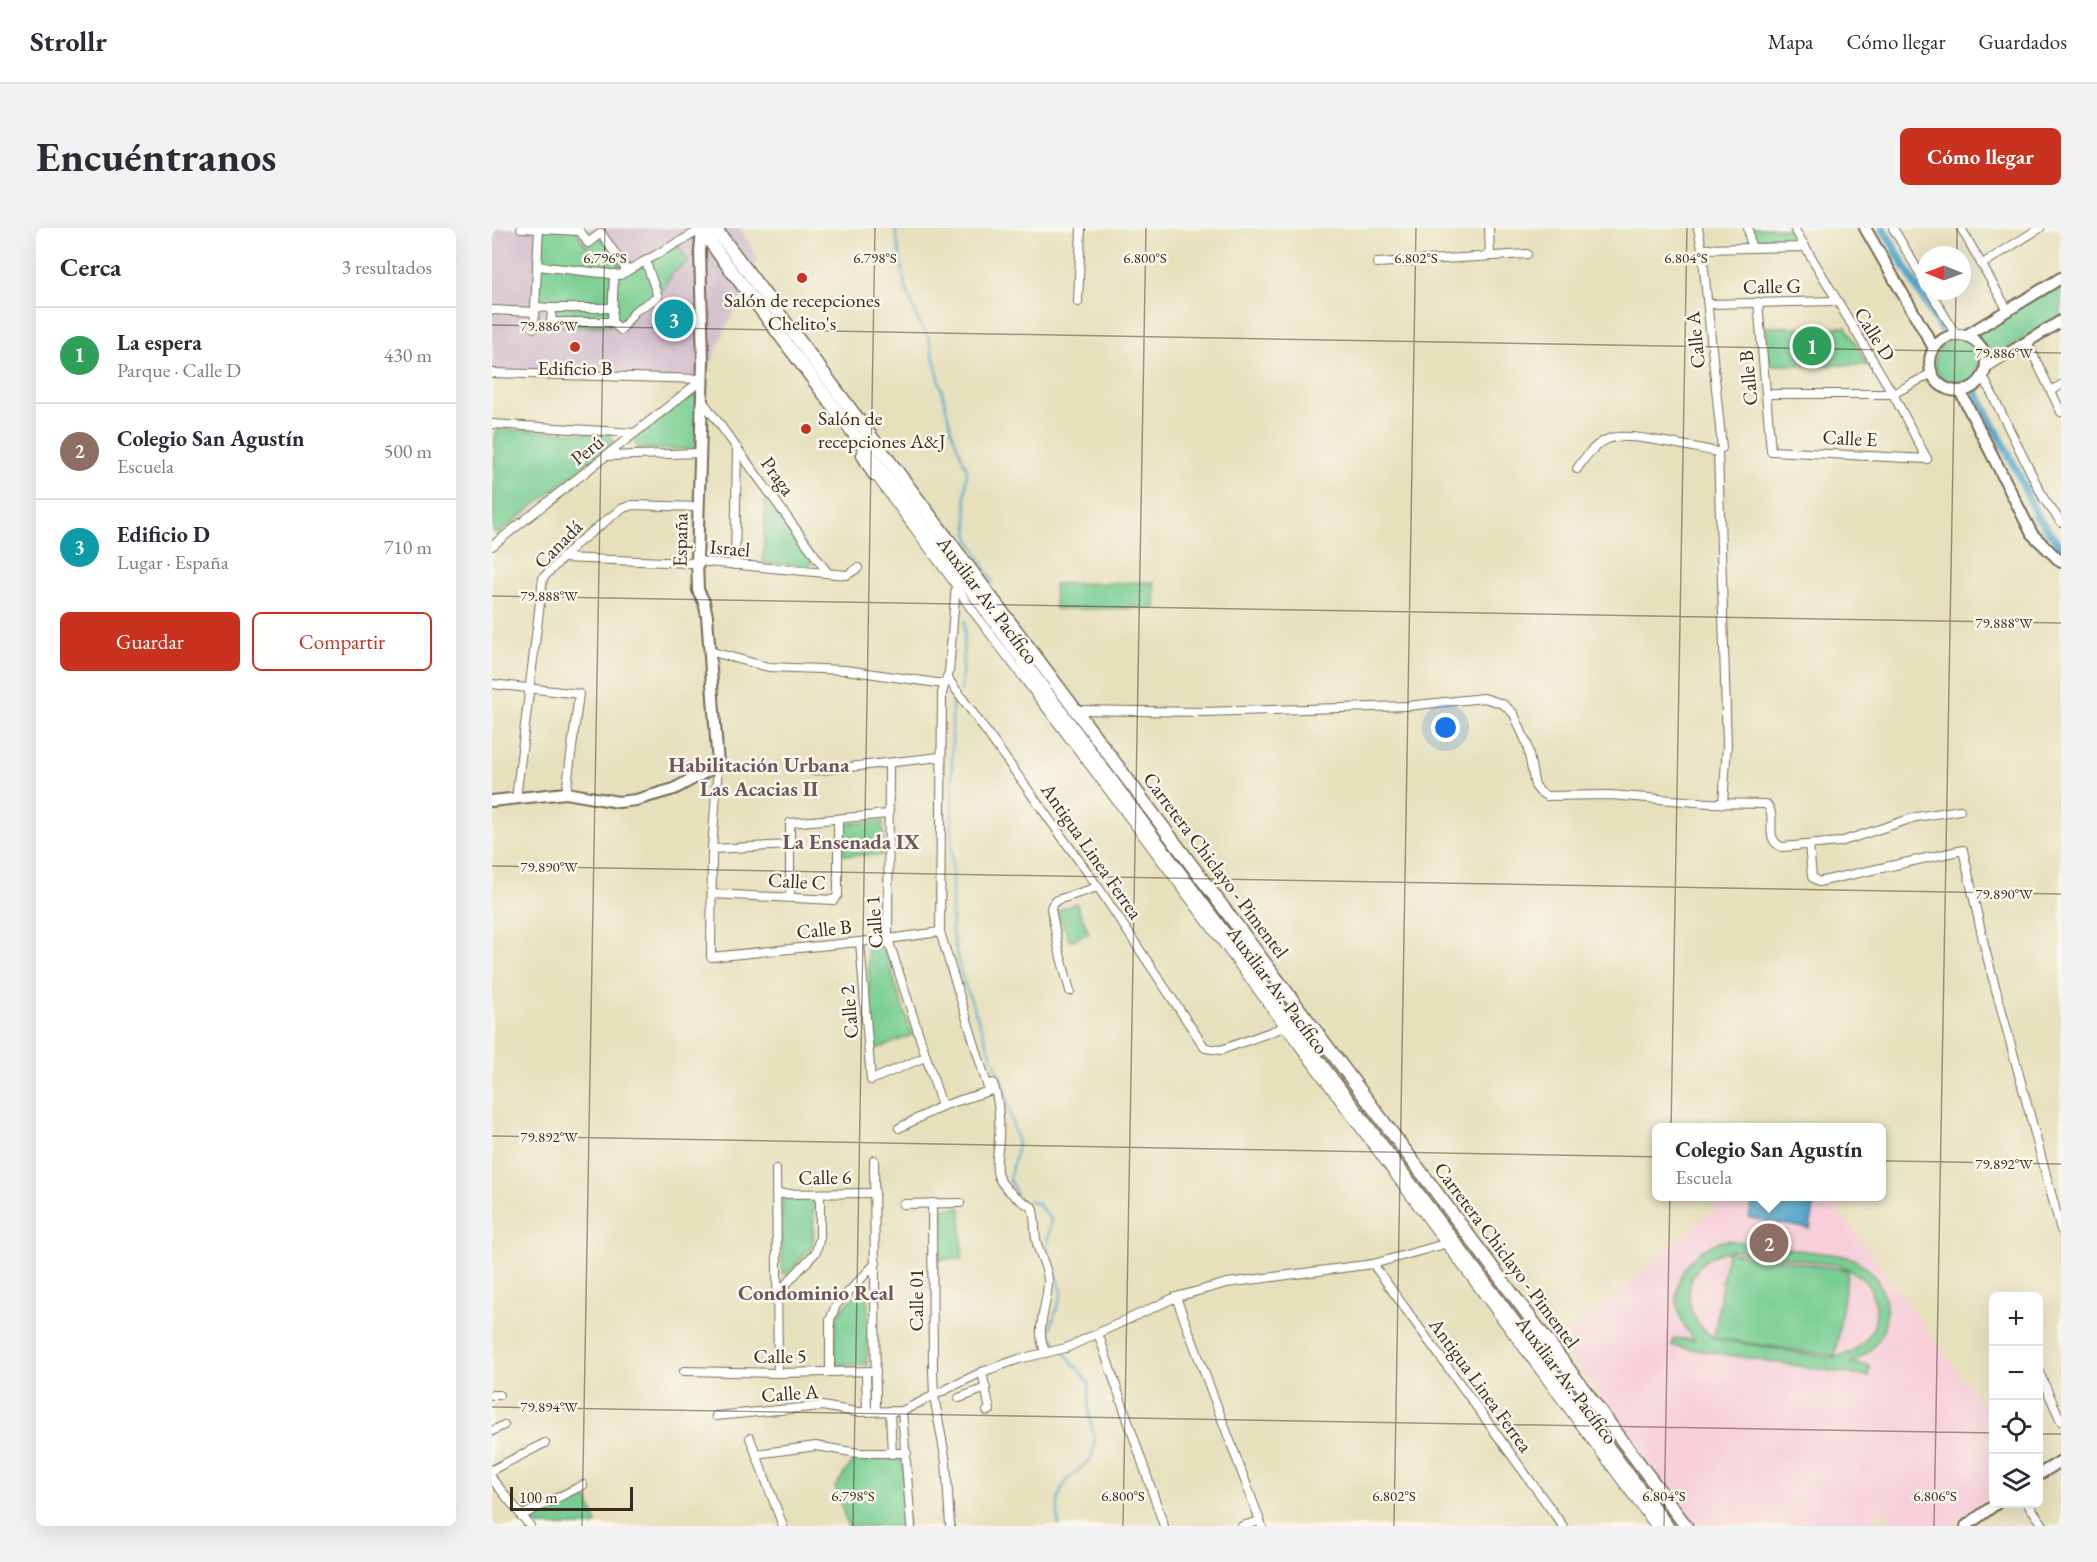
<!DOCTYPE html>
<html lang="es">
<head>
<meta charset="utf-8">
<style>
  :root { --surface:#fff; --page:#f2f2f3; --text:#2b2b33; --muted:#7c7c81; --line:#e1e1e2; --accent:#c8321e }
  body { margin:0; font-family:"EB Garamond",serif; background:var(--page); color:var(--text) }
  .controls { position:absolute; right:18px; bottom:18px; display:grid; overflow:hidden; border-radius:9px; box-shadow:0 6px 24px #0002 }
  .controls button { width:54px; height:54px; display:grid; place-items:center; padding:0; border:0; border-bottom:2px solid var(--line); background:var(--surface); color:var(--text); font:30px sans-serif }
  .compass { position:absolute; left:1425px; top:18px; width:54px; height:54px; border-radius:50%; background:var(--surface); box-shadow:0 6px 24px #0002; rotate:271deg }
  .scale { position:absolute; left:18px; bottom:15px; width:123px; box-sizing:border-box; padding-left:6px; border:3px solid #3b2a1e; border-top:0; font-size:16px; line-height:21px; white-space:nowrap; color:#3b2a1e; -webkit-text-stroke:4px #fbf7ec; paint-order:stroke }
  .you { position:absolute; left:954px; top:500px; width:21px; height:21px; margin:-15px; border:4px solid #fff; border-radius:50%; background:#1a73e8; box-shadow:0 0 0 9px #1a73e833 }
  .badge { display:grid; place-items:center; width:39px; height:39px; border-radius:50%; background:var(--accent); color:#fff; font-size:20px; font-weight:700 }
  .pin { position:absolute; translate:-50% -50%; border:3px solid #fff; box-shadow:0 2px 6px #0006 }
  .popup { position:absolute; left:1160px; top:895px; width:234px; height:78px; box-sizing:border-box; display:grid; place-content:center; border-radius:9px; background:var(--surface); filter:drop-shadow(0 2px 4px #0005); font-size:20px; white-space:nowrap; color:var(--muted) }
  .popup b { font-size:22px; color:var(--text) }
  .popup::after { content:''; position:absolute; left:50%; top:100%; margin-left:-12px; border:12px solid transparent; border-top-color:var(--surface) }
  .list { margin:0; padding:0; list-style:none }
  h2 { display:flex; justify-content:space-between; align-items:center; height:78px; margin:0; padding:0 24px; font-size:26px }
  h2 small { font-size:20px; font-weight:400; color:var(--muted) }
  .list li { display:grid; grid-template-columns:39px 1fr auto; gap:18px; align-items:center; box-sizing:border-box; height:96px; padding:0 24px; border-top:2px solid var(--line) }
  .list b { display:block; font-size:22px; white-space:nowrap }
  .list p { margin:0; font-size:20px; white-space:nowrap; color:var(--muted) }
  .list em { font-size:20px; font-style:normal; color:var(--muted) }
  .actions { display:flex; gap:12px; padding:18px 24px }
  .actions a { flex:1; padding:14px 0; border:2px solid var(--accent); border-radius:9px; text-align:center; font-size:21px; color:var(--accent) }
  .actions .main { background:var(--accent); color:#fff }
  .icon { flex:none; width:33px; height:33px; fill:none; stroke:currentColor; stroke-width:2; stroke-linecap:round; stroke-linejoin:round }
  .map { position:relative; flex:none; width:1569px; height:1298px; overflow:hidden; border-radius:9px }
  header { display:flex; align-items:center; gap:36px; box-sizing:border-box; height:84px; padding:0 30px; background:var(--surface); border-bottom:2px solid var(--line) }
  header strong { font-size:28px }
  nav { display:flex; gap:33px; margin-inline-start:auto; font-size:21px }
  .intro { display:flex; align-items:center; justify-content:space-between; box-sizing:border-box; height:144px; padding:0 36px }
  h1 { margin:0; font-size:42px }
  .button { padding:15px 27px; border-radius:9px; background:var(--accent); color:#fff; font-size:21px; font-weight:700 }
  main { display:flex; gap:36px; padding:0 36px }
  aside { flex:1; background:var(--surface); border-radius:9px; box-shadow:0 6px 24px #0002 }
  .map>svg:first-child { display:block }
</style>
</head>
<body>
<header>
<strong>Strollr</strong>
<nav><a>Mapa</a><a>Cómo llegar</a><a>Guardados</a></nav>
</header>
<div class="intro"><h1>Encuéntranos</h1><a class="button">Cómo llegar</a></div>
<main>
<aside>
<h2>Cerca<small>3 resultados</small></h2>
<ul class="list">
<li><span class="badge" style="background:#2e9e5b">1</span><div><b>La espera</b><p>Parque · Calle D</p></div><em>430 m</em></li>
<li><span class="badge" style="background:#8d6e63">2</span><div><b>Colegio San Agustín</b><p>Escuela</p></div><em>500 m</em></li>
<li><span class="badge" style="background:#0f9aa8">3</span><div><b>Edificio D</b><p>Lugar · España</p></div><em>710 m</em></li>
</ul>
<div class="actions"><a class="main">Guardar</a><a>Compartir</a></div>
</aside>
<div class="map">
<svg width="1569" height="1298" viewBox="0 0 1569 1298">
  <rect width="100%" height="100%" fill="#fbf7ec"/>
  <filter id="ink" filterUnits="userSpaceOnUse"><feTurbulence type="fractalNoise" baseFrequency=".0167" numOctaves="2"/><feDisplacementMap in="SourceGraphic" scale="12" xChannelSelector="R" yChannelSelector="G"/><feConvolveMatrix kernelMatrix="1 2 1 2 8 2 1 2 1" color-interpolation-filters="sRGB"/></filter>
  <filter id="wash" filterUnits="userSpaceOnUse"><feTurbulence type="fractalNoise" baseFrequency=".008" numOctaves="4" result="noise"/><feDisplacementMap in="SourceGraphic" scale="24" xChannelSelector="R" yChannelSelector="G"/><feGaussianBlur stdDeviation="1.35" result="paint"/><feColorMatrix in="noise" values="0 0 0 0 0 0 0 0 0 0 0 0 0 0 0 0 0 1.4 0 .05"/><feComposite in="paint" operator="in"/></filter>
  <g filter="url(#wash)">
    <rect width="100%" height="100%" fill="#e6e0bc"/>
    <path fill="#f6cfd9" d="M1236,969H1337L1488,1174L1501,1175V1266L1458,1298H1405L1394,1282L1373,1298H1205L1069,1115Z"/>
    <path fill="#d1bdcb" d="M0,0H248L266,30L211,151L0,145Z"/>
    <g fill="#78ce92" stroke="#5a7c58" stroke-width="1.5" fill-rule="evenodd">
      <path d="M51,0H82L95,19L109,9L130,38L120,44L118,98L59,99L60,77L46,76Z"/>
      <path d="M1260,0H1298L1304,9L1303,13L1298,16H1266L1263,13Z"/>
      <path d="M184,13L196,34L181,45L167,66L146,77L135,86L128,99L122,98L123,46Z"/>
      <path d="M1569,55V88L1497,131L1493,118L1482,107Z"/>
      <path d="M1274,99H1354L1376,137H1277Z"/>
      <circle cx="1465" cy="134" r="22"/>
      <path d="M201,165L205,167V218L202,221H146L142,211Z"/>
      <path d="M7,201L118,206L122,214L6,306L1,303L3,206Z"/>
      <path d="M274,266L321,329L318,340L271,334Z"/>
      <path d="M662,354L664,380L563,381L562,356Z"/>
      <path d="M391,593L392,627H352V596Z"/>
      <path d="M584,675L597,705L578,713L565,683Z"/>
      <path d="M391,717L420,807L382,822L375,718Z"/>
      <path d="M293,970H320L322,974L321,1017L296,1046H291L290,1043L289,972Z"/>
      <path d="M450,980H469L470,1031H446V986Z"/>
      <path d="M1235,1012C1264,1016 1293,1020 1322,1024C1334,1026 1348,1026 1359,1030C1382,1039 1397,1066 1394,1090C1391,1111 1378,1126 1359,1135L1378,1138L1377,1149L1180,1118L1182,1110L1202,1112C1169,1073 1185,1024 1235,1012ZM1240,1022L1346,1037L1354,1040L1372,1052L1378,1060L1384,1077V1087L1382,1098L1373,1113L1358,1125L1339,1130L1224,1111L1222,1110L1343,1128L1356,1042L1235,1024L1222,1109C1195,1095 1188,1058 1210,1035C1218,1027 1229,1024 1240,1022Z"/>
      <path d="M370,1061L376,1064L375,1137H345L343,1134L344,1091L346,1085Z"/>
      <path d="M363,1231H407L410,1232L415,1298H356L343,1259Z"/>
      <path d="M93,1264L105,1296L101,1298H45L39,1291Z"/>
    </g>
    <path fill="#4ea4cb" stroke="#446774" stroke-width="1.5" d="M1261,969H1324L1318,1001L1257,990Z"/>
    <g fill="none" stroke-linecap="round" stroke-linejoin="round">
      <g stroke="#4ea4cb" stroke-width="2">
        <path d="M403,0L413,57L427,95L437,110L460,204L475,242L473,268L477,309L501,355"/>
        <path d="M469,465L473,393"/>
        <path d="M465,468L460,472V704L469,746L512,860L526,917L517,951L525,966"/>
        <path d="M537,973L546,976L559,992L555,1017L570,1064L557,1105L568,1119"/>
        <path d="M567,1298C562,1263 571,1252 599,1232L603,1212L597,1188V1155L571,1123"/>
      </g>
      <g stroke="#4ea4cb" stroke-width="8">
        <path d="M1391,0L1448,100"/>
        <path d="M1484,163L1526,245L1544,287L1569,319"/>
      </g>
    </g>
  </g>
  <g filter="url(#ink)">
    <g fill="none" stroke-linecap="round" stroke-linejoin="round">
      <defs>
        <g id="minor">
          <path d="M29,0L88,3L96,15L109,5L135,43"/>
          <path d="M997,0L998,28"/>
          <path d="M1206,0L1210,21L1230,220"/>
          <path d="M1256,0L1259,20"/>
          <path d="M1302,0L1401,166L1435,231"/>
          <path d="M1401,0L1434,56"/>
          <path d="M1469,0L1515,81"/>
          <path d="M1210,21L1313,19"/>
          <path d="M885,35L1035,26"/>
          <path d="M1489,37L1548,0"/>
          <path d="M45,38L128,47L210,1"/>
          <path d="M1438,63L1464,107"/>
          <path d="M586,74L589,0"/>
          <path d="M1266,74L1279,223L1435,231"/>
          <path d="M1216,76L1344,73"/>
          <path d="M43,79L60,80L59,94H120L129,102L143,83L166,69L154,34"/>
          <path d="M60,80H121"/>
          <path d="M0,82L43,84"/>
          <path d="M120,94L122,46"/>
          <path d="M42,100L47,0"/>
          <path d="M1535,114L1569,184"/>
          <path d="M0,145L211,151"/>
          <path d="M1491,148L1552,271L1569,294"/>
          <path d="M1559,163L1569,157"/>
          <path d="M1274,166H1401L1440,145"/>
          <path d="M210,172L335,344"/>
          <path d="M0,196L143,205"/>
          <path d="M114,228L208,225"/>
          <path d="M1085,241C1093,229 1103,215 1119,210C1137,204 1203,220 1226,224L1235,517L1231,576"/>
          <path d="M382,246L464,357L475,375L660,620L1163,1298"/>
          <path d="M0,318L211,151"/>
          <path d="M70,330L199,335L205,333L355,347L366,340"/>
          <path d="M243,337L245,220"/>
          <path d="M217,423L276,439L354,442L452,456"/>
          <path d="M455,449L606,659L713,820L729,822L795,798"/>
          <path d="M0,456L87,466L74,565"/>
          <path d="M584,482L711,484L915,478L992,470L1011,476L1022,486L1035,516L1043,558L1048,564L1055,568L1118,567L1217,575L1274,576C1287,588 1270,611 1290,619L1348,614L1424,589L1468,582"/>
          <path d="M397,536L396,711L450,878"/>
          <path d="M226,537L220,621L219,729L396,711L448,704"/>
          <path d="M321,543L448,529"/>
          <path d="M24,571L51,350L83,317L129,281L140,277L207,279"/>
          <path d="M1317,617L1320,649L1326,654L1471,622L1493,721L1569,1002"/>
          <path d="M220,621L298,617"/>
          <path d="M220,666L342,672L346,667V591"/>
          <path d="M298,670V595L396,586"/>
          <path d="M368,714L379,852L433,829"/>
          <path d="M578,763L567,722L559,681L560,677L565,672L606,659"/>
          <path d="M501,855C507,872 508,892 507,910C507,922 502,936 506,948C512,962 527,972 540,979C544,992 542,999 544,1011C546,1025 555,1038 556,1051C557,1076 541,1102 554,1125"/>
          <path d="M407,900L450,878L497,863L448,704L450,465L457,444L464,356"/>
          <path d="M382,932L384,1183"/>
          <path d="M284,941L286,1145"/>
          <path d="M284,966L383,965"/>
          <path d="M440,975L441,1143L442,1168L454,1234L458,1298"/>
          <path d="M411,976L468,975"/>
          <path d="M881,1036L1071,1298"/>
          <path d="M284,1067L324,1024L328,1009V966"/>
          <path d="M684,1069L770,1298"/>
          <path d="M606,1105L672,1298"/>
          <path d="M1546,1142L1569,1193"/>
          <path d="M192,1143L286,1145L384,1143"/>
          <path d="M338,1144V1092L344,1077L384,1035"/>
          <path d="M374,1144L375,1183"/>
          <path d="M490,1144L498,1182L495,1183"/>
          <path d="M0,1167H7"/>
          <path d="M467,1170L494,1160"/>
          <path d="M398,1183L400,1226"/>
          <path d="M410,1183L419,1298"/>
          <path d="M224,1188L330,1178L365,1184L410,1183L490,1144L527,1131L574,1120L684,1069L735,1055L881,1036L956,1015"/>
          <path d="M0,1203L12,1197"/>
          <path d="M258,1210L291,1298"/>
          <path d="M264,1226L324,1218L366,1225H415"/>
          <path d="M0,1242L53,1215"/>
          <path d="M0,1251L38,1298"/>
          <path d="M1536,1276L1552,1298"/>
          <path d="M29,1288L91,1257"/>
          <path d="M750,1298L768,1293"/>
        </g>
        <g id="tertiary">
          <path d="M1373,0L1442,120"/>
          <circle cx="1466" cy="135" r="28"/>
          <path d="M1473,108L1569,50"/>
          <path d="M1494,139L1569,93"/>
          <path d="M1468,163L1540,306L1569,334"/>
          <path d="M0,573L74,565L126,574L144,572L182,561L226,537L215,388L212,374L206,362L205,333L211,134L208,23L210,1"/>
          <path d="M1546,1247L1569,1233"/>
          <path d="M1474,1298L1504,1276"/>
        </g>
        <g id="primary">
          <path d="M209,0L227,26L465,343L799,796L1175,1298"/>
          <path d="M223,0L1194,1298"/>
          <path d="M371,227L382,246"/>
        </g>
      </defs>
      <use href="#minor" stroke="#776a55" stroke-width="10"/>
      <use href="#tertiary" stroke="#776a55" stroke-width="14"/>
      <use href="#primary" stroke="#776a55" stroke-width="15"/>
      <use href="#minor" stroke="#fff" stroke-width="8"/>
      <use href="#tertiary" stroke="#fff" stroke-width="10"/>
      <use href="#primary" stroke="#fff" stroke-width="12"/>
    </g>
  </g>
  <path fill="none" stroke="#3b2a1e" stroke-width="1.5" stroke-opacity="0.45" d="M1465,27V0M0,97L1569,125M0,368L1569,395M0,638L1569,666M0,908L1569,936M0,1179L1502,1205M1546,1206H1569M90,1298L113,0M361,1298L383,0M631,1298L654,0M902,1298L924,0M1172,1298L1195,0M1442,1298L1464,63"/>
  <g fill="#c8321e" stroke="#fbf7ec" stroke-width="2">
    <circle cx="310" cy="50" r="6"/>
    <circle cx="83" cy="119" r="6"/>
    <circle cx="314" cy="201" r="6"/>
  </g>
  <g text-anchor="middle" dominant-baseline="central" stroke-width="5" stroke-linejoin="round" paint-order="stroke">
    <g font-size="20" fill="#3b2a1e" stroke="#fbf7ec">
      <text transform="translate(1280 58) rotate(-1)">Calle G</text>
      <text transform="translate(1383 106) rotate(58)">Calle D</text>
      <text transform="translate(1203 112) rotate(-96)">Calle A</text>
      <text transform="translate(1256 150) rotate(-95)">Calle B</text>
      <text transform="translate(1358 210) rotate(3)">Calle E</text>
      <text transform="translate(95 222) rotate(-38)">Perú</text>
      <text transform="translate(286 248) rotate(54)">Praga</text>
      <text transform="translate(188 312) rotate(-89)">España</text>
      <text transform="translate(66 316) rotate(-45)">Canadá</text>
      <text transform="translate(238 320) rotate(5)">Israel</text>
      <text transform="translate(496 372) rotate(53)">Auxiliar Av. Pacífico</text>
      <text transform="translate(600 623) rotate(55)">Antigua Linea Ferrea</text>
      <text transform="translate(724 637) rotate(53)">Carretera Chiclayo - Pimentel</text>
      <text transform="translate(305 653) rotate(3)">Calle C</text>
      <text transform="translate(382 694) rotate(-94)">Calle 1</text>
      <text transform="translate(332 701) rotate(-6)">Calle B</text>
      <text transform="translate(786 762) rotate(53)">Auxiliar Av. Pacífico</text>
      <text transform="translate(357 784) rotate(-95)">Calle 2</text>
      <text transform="translate(333 949) rotate(-1)">Calle 6</text>
      <text transform="translate(1015 1027) rotate(53)">Carretera Chiclayo - Pimentel</text>
      <text transform="translate(424 1072) rotate(-90)">Calle 01</text>
      <text x="288" y="1128">Calle 5</text>
      <text transform="translate(1075 1152) rotate(53)">Auxiliar Av. Pacífico</text>
      <text transform="translate(989 1157) rotate(54)">Antigua Linea Ferrea</text>
      <text transform="translate(298 1165) rotate(-4)">Calle A</text>
    </g>
    <g font-size="20" fill="#3b2a1e" stroke="#fbf7ec">
      <text x="310" y="72">Salón de recepciones<tspan x="310" dy="23">Chelito's</tspan></text>
      <text x="83" y="140">Edificio B</text>
      <text x="326" y="190" text-anchor="start">Salón de<tspan x="326" dy="23">recepciones A&amp;J</tspan></text>
    </g>
    <g font-size="21" font-weight="bold" fill="#71545c" stroke="#fbf7ec">
      <text x="267" y="536">Habilitación Urbana<tspan x="267" dy="24">Las Acacias II</tspan></text>
      <text x="359" y="613">La Ensenada IX</text>
      <text x="324" y="1064">Condominio Real</text>
    </g>
  </g>
  <g font-size="15" text-anchor="middle" fill="#3b2a1e" stroke="#fbf7ec" stroke-width="5" stroke-linejoin="round" paint-order="stroke">
    <text x="113" y="35">6.796°S</text>
    <text x="383" y="35">6.798°S</text>
    <text x="653" y="35">6.800°S</text>
    <text x="924" y="35">6.802°S</text>
    <text x="1194" y="35">6.804°S</text>
    <text x="57" y="103">79.886°W</text>
    <text x="1512" y="130">79.886°W</text>
    <text x="57" y="373">79.888°W</text>
    <text x="1512" y="400">79.888°W</text>
    <text x="57" y="644">79.890°W</text>
    <text x="1512" y="671">79.890°W</text>
    <text x="57" y="914">79.892°W</text>
    <text x="1512" y="941">79.892°W</text>
    <text x="57" y="1184">79.894°W</text>
    <text x="361" y="1273">6.798°S</text>
    <text x="631" y="1273">6.800°S</text>
    <text x="902" y="1273">6.802°S</text>
    <text x="1172" y="1273">6.804°S</text>
    <text x="1443" y="1273">6.806°S</text>
  </g>
</svg>
<div class="controls">
<button>+</button>
<button>−</button>
<button><svg class="icon" aria-label="locate" viewBox="0 0 24 24"><circle cx="12" cy="12" r="6"/><path d="M12 2v4M12 18v4M2 12h4M18 12h4"/></svg></button>
<button><svg class="icon" aria-label="layers" viewBox="0 0 24 24"><path d="M12 4l9 5-9 5-9-5zM3 14l9 5 9-5"/></svg></button>
</div>
<svg class="compass" viewBox="-18 -18 36 36"><path d="M0-13l5 13h-10z" fill="#e53935"/><path d="M0 13l5-13h-10z" fill="#7c7c81"/></svg>
<div class="scale">100 m</div>
<div class="you"></div>
<div class="pin badge" style="left:1320px;top:118px;background:#2e9e5b">1</div>
<div class="pin badge" style="left:1277px;top:1015px;background:#8d6e63">2</div>
<div class="popup"><b>Colegio San Agustín</b>Escuela</div>
<div class="pin badge" style="left:182px;top:91px;background:#0f9aa8">3</div>
</div>
</main>
</body>
</html>
